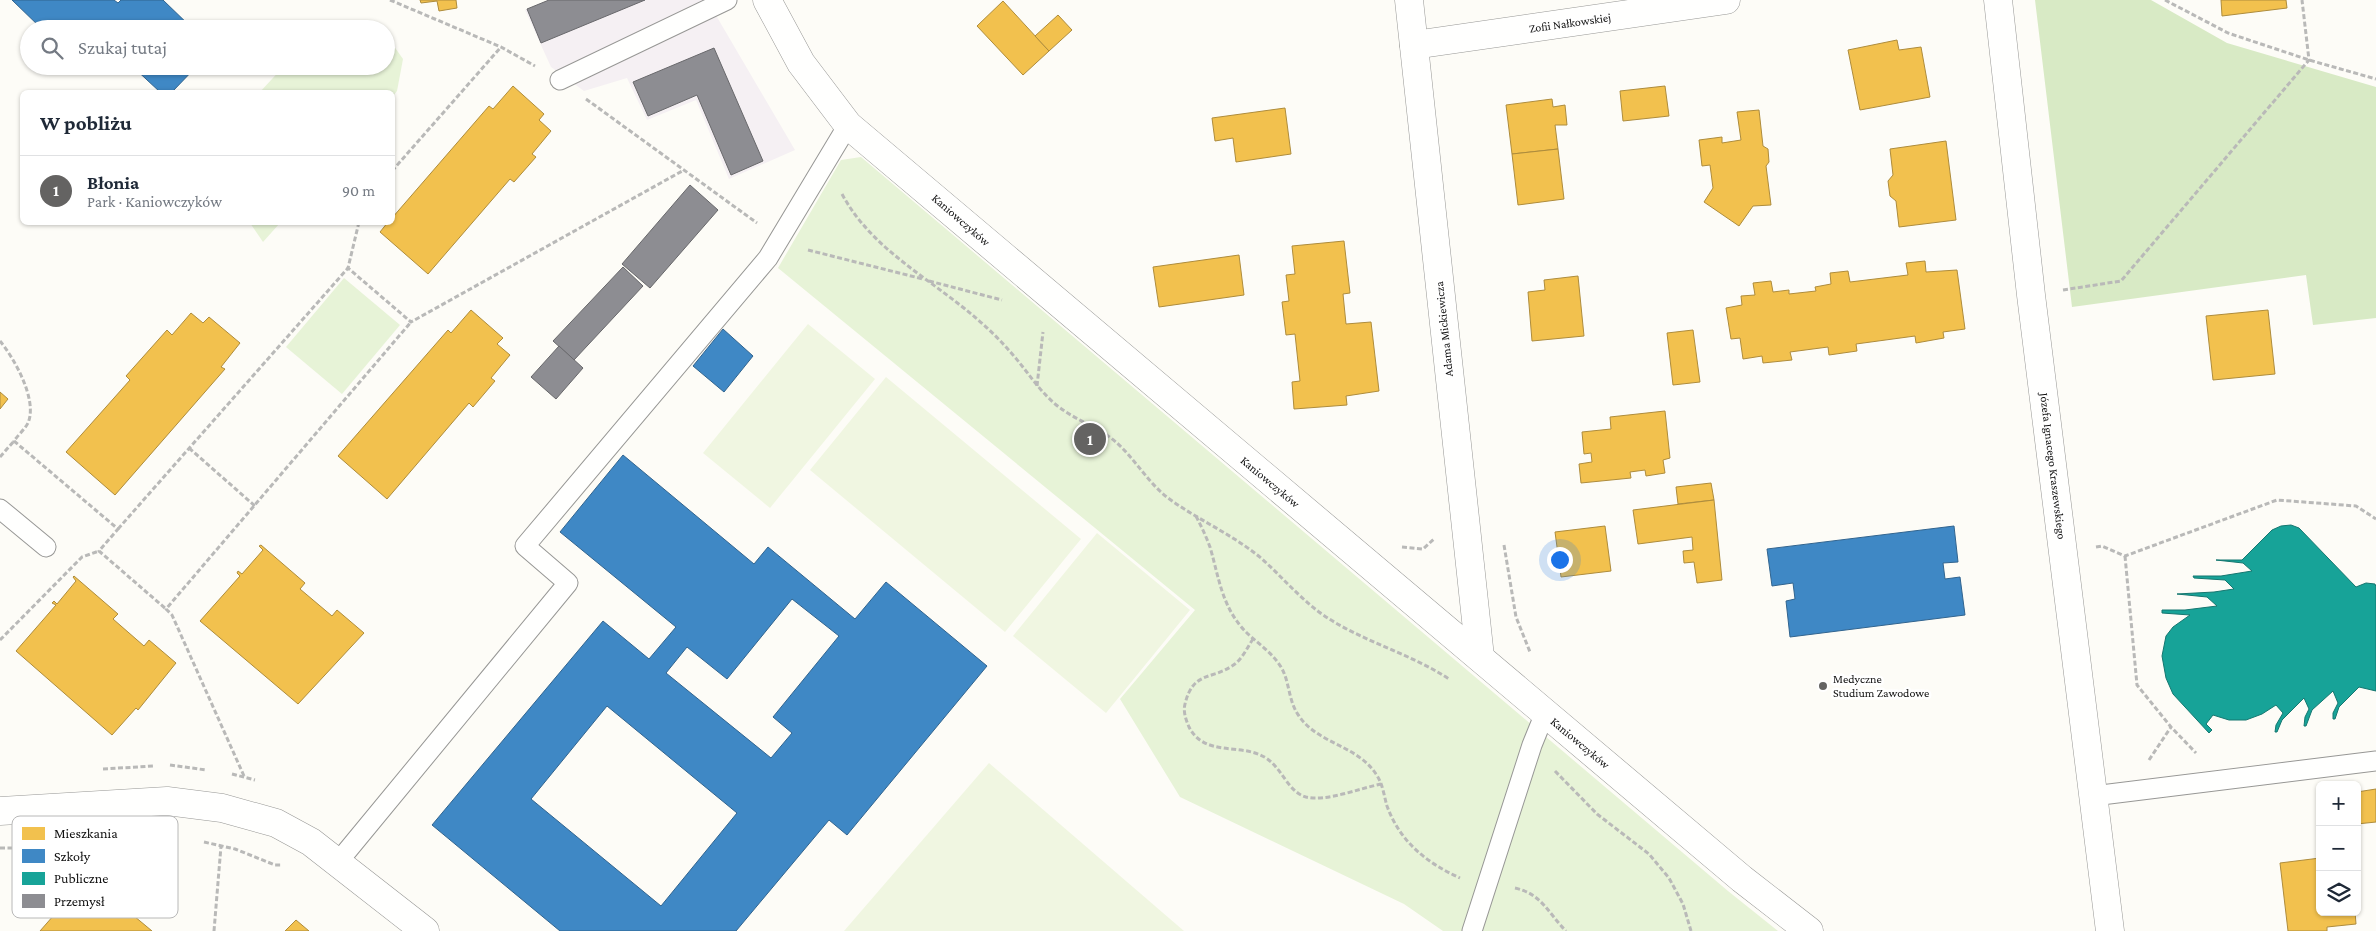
<!DOCTYPE html>
<html lang="pl">
<head>
<meta charset="utf-8">
<style>
  :root { --surface:#fff; --page:#f6f6f7; --text:#1f2937; --muted:#747a83; --line:#e0e1e3; --accent:#646362 }
  body { margin:0; font-family:"Crimson Pro",serif; background:var(--page); color:var(--text) }
  .controls { position:absolute; right:15px; bottom:15px; display:grid; overflow:hidden; border-radius:8px; box-shadow:0 1px 4px #0004 }
  .controls button { width:45px; height:45px; display:grid; place-items:center; padding:0; border:0; border-bottom:1px solid var(--line); background:var(--surface); color:var(--text); font:25px sans-serif }
  .you { position:absolute; left:1559px; top:559px; width:18px; height:18px; margin:-12px; border:4px solid #fff; border-radius:50%; background:#1a73e8; box-shadow:0 0 0 8px #1a73e833 }
  .badge { display:grid; place-items:center; width:32px; height:32px; border-radius:50%; background:var(--accent); color:#fff; font-size:16px; font-weight:700 }
  .pin { position:absolute; translate:-50% -50%; border:2px solid #fff; box-shadow:0 1px 5px #0006 }
  .list { margin:0; padding:0; list-style:none }
  h2 { display:flex; justify-content:space-between; align-items:center; height:65px; margin:0; padding:0 20px; font-size:21px }
  h2 small { font-size:16px; font-weight:400; color:var(--muted) }
  .list li { display:grid; grid-template-columns:32px 1fr auto; gap:15px; align-items:center; box-sizing:border-box; height:70px; padding:0 20px; border-top:1px solid var(--line) }
  .list b { display:block; font-size:19px; white-space:nowrap }
  .list p { margin:0; font-size:16px; white-space:nowrap; color:var(--muted) }
  .list em { font-size:16px; font-style:normal; color:var(--muted) }
  .icon { flex:none; width:28px; height:28px; fill:none; stroke:currentColor; stroke-width:2; stroke-linecap:round; stroke-linejoin:round }
  .map { position:relative; flex:none; width:2376px; height:931px; overflow:hidden }
  .search { position:absolute; background:var(--surface); box-shadow:0 1px 4px #0004; left:20px; top:20px; width:375px; height:55px; display:flex; align-items:center; gap:12px; box-sizing:border-box; padding:0 18px; border-radius:28px; color:var(--muted); font-size:19px }
  .panel { position:absolute; background:var(--surface); box-shadow:0 1px 4px #0004; left:20px; top:90px; width:375px; height:135px; border-radius:8px }
  .map>svg:first-child { display:block }
</style>
</head>
<body>
<div class="map">
<svg width="2376" height="931" viewBox="0 0 2376 931">
  <rect width="100%" height="100%" fill="#fdfcf7"/>
  <path fill="#f5f0f3" d="M548,0H707L795,150L729,179L696,100L647,120L627,78L584,91L551,67L525,10Z"/>
  <g fill="#e7f3d7">
    <path d="M349,20L375,29H317L324,21Z"/>
    <path d="M386,35L403,59L397,91L393,96L392,92H260L284,66H386Z"/>
    <path d="M861,157L1728,891L1778,931H1443L1404,904L1180,797L1120,699L1195,610L778,268L841,160Z"/>
    <path d="M250,223H280L263,242Z"/>
    <path d="M344,278L400,325L342,394L286,347Z"/>
  </g>
  <path fill="#d8eac5" d="M2035,0H2151L2227,43L2376,87V318L2313,325L2306,275L2072,307Z"/>
  <g fill="#f0f6e1">
    <path d="M808,324L875,379L770,508L703,453Z"/>
    <path d="M886,377L1081,539L1005,632L810,470Z"/>
    <path d="M1097,533L1190,610L1106,713L1013,636Z"/>
    <path d="M989,763L1184,931H844Z"/>
  </g>
  <g fill="#f2c14e" stroke="#ae8c3c">
    <path d="M420,0H456L457,8L439,11L437,1L421,3Z"/>
    <path d="M2221,0H2286L2287,8L2222,16Z"/>
    <path d="M1003,1L1049,51L1023,75L977,26Z"/>
    <path d="M1058,15L1072,30L1049,51L1035,36Z"/>
    <path d="M1897,40L1899,50L1921,47L1930,97L1860,110L1848,50Z"/>
    <path d="M513,86L544,114L539,120L551,131L532,154L536,157L514,182L510,179L428,274L380,232L388,222H392V218L489,106L493,109Z"/>
    <path d="M1665,86L1669,116L1623,121L1620,91Z"/>
    <path d="M1552,99L1553,107L1565,105L1567,125H1555L1558,149L1512,154L1506,105Z"/>
    <path d="M1285,108L1291,154L1236,162L1233,138L1215,141L1212,118Z"/>
    <path d="M1759,110L1763,146L1768,149L1769,162L1766,166L1771,205L1753,206L1739,226L1704,202L1713,188L1710,165L1702,166L1699,140L1722,137V143L1741,140L1737,112Z"/>
    <path d="M1946,141L1956,220L1899,227L1896,201L1890,196L1888,181L1893,175L1890,149Z"/>
    <path d="M1558,149L1564,199L1518,205L1512,154Z"/>
    <path d="M1344,241L1350,293L1343,294L1346,324L1371,322L1379,391L1346,396L1347,405L1294,409L1292,382L1300,381L1295,334L1286,335L1282,302L1289,301L1286,275L1295,274L1292,246Z"/>
    <path d="M1239,255L1244,295L1159,307L1153,267Z"/>
    <path d="M1925,261L1926,272L1957,270L1965,329L1943,332L1944,338L1916,343L1915,336L1856,344L1857,351L1829,355L1828,347L1790,352L1792,360L1763,363L1762,356L1743,359L1740,338L1731,339L1726,308L1742,305L1741,296L1755,295L1753,283L1771,281L1773,292L1789,290V294L1816,291L1815,287L1831,284L1830,273L1848,271L1850,282L1908,275L1906,263Z"/>
    <path d="M1578,276L1584,336L1532,341L1528,292L1545,290L1544,280Z"/>
    <path d="M471,310L503,338L497,344L510,355L491,378L495,381L473,407L469,403L387,499L338,456L448,330L451,333Z"/>
    <path d="M2268,310L2275,374L2213,380L2206,316Z"/>
    <path d="M191,313L203,323L209,317L240,343L221,367L225,369L115,495L66,452L130,380L126,376L167,330L172,335Z"/>
    <path d="M1693,330L1700,382L1673,385L1667,333Z"/>
    <path d="M0,392L8,399L0,409Z"/>
    <path d="M1665,411L1670,458L1663,460L1665,473L1646,476L1645,470L1630,472L1631,478L1581,483L1579,464L1592,462L1591,453L1584,454L1582,432L1611,429L1610,417Z"/>
    <path d="M1711,483L1714,500L1678,504L1676,487Z"/>
    <path d="M1714,500L1722,580L1697,583L1694,562L1684,563L1683,551L1693,550L1692,537L1638,544L1633,510Z"/>
    <path d="M1605,526L1611,571L1561,577L1555,532Z"/>
    <path d="M261,545L305,583L300,589L332,616L337,610L364,633L298,704L200,621L240,576L237,573L238,571L242,574L263,550L259,546Z"/>
    <path d="M74,576L118,614L113,619L144,646L149,640L176,663L138,710L136,708L112,735L16,651L56,605L52,603L54,601L57,604L76,581L73,577Z"/>
    <path d="M2376,789V822L2357,824V792Z"/>
    <path d="M2320,858V912H2355L2356,924L2327,927V931H2288L2280,863Z"/>
    <path d="M89,868L133,905L128,911L152,931H40L68,899L64,896L66,894L69,897L91,873L87,870Z"/>
    <path d="M296,920L309,931H285Z"/>
  </g>
  <g fill="#3f88c5" stroke="#31648f" fill-rule="evenodd">
    <path d="M12,0H114L118,3L121,0H163L193,29H42Z"/>
    <path d="M132,66H197L172,92H160Z"/>
    <path d="M723,329L753,356L724,392L693,366Z"/>
    <path d="M623,455L754,564L768,547L855,619L886,582L987,666L847,835L829,820L736,931H560L432,825L603,621L649,659L676,627L560,532ZM792,599L839,636L773,717L792,733L771,758L666,673L687,647L727,679ZM607,706L737,813L661,906L531,799Z"/>
    <path d="M1954,526L1958,562L1943,563L1945,579L1960,577L1965,615L1790,637L1786,601L1795,599L1793,583L1772,586L1767,549Z"/>
  </g>
  <path fill="#17a398" stroke="#157770" d="M2291,525L2299,528L2356,587L2366,583L2375,584L2376,587V691L2359,687L2339,707L2335,719H2333V713L2338,703L2333,691L2312,710L2306,726H2304L2305,717L2309,709L2304,698L2282,720L2277,732H2275L2276,725L2283,713L2276,705L2262,714L2246,720H2229L2213,715L2206,724L2212,730L2209,733L2173,694L2166,678L2162,656L2166,636L2173,627L2190,615L2162,613V610H2185L2217,606L2207,597L2177,594L2214,592L2234,589L2225,580L2194,578L2193,576H2221L2252,571L2243,563L2216,560H2242L2272,530L2281,526Z"/>
  <g fill="#8d8d92" stroke="#68686b">
    <path d="M549,0H645L541,43L527,9Z"/>
    <path d="M714,48L763,161L731,175L697,95L648,116L633,82Z"/>
    <path d="M690,185L718,210L650,288L622,264Z"/>
    <path d="M623,267L643,286L574,360L553,341Z"/>
    <path d="M559,346L583,368L556,399L531,377Z"/>
  </g>
  <g fill="none" stroke-linecap="round" stroke-linejoin="round">
    <defs>
      <g id="service">
        <path d="M560,80L727,0"/>
        <path d="M0,509L46,547"/>
        <path d="M2093,796L2376,761"/>
        <path d="M338,862L568,583L525,546L768,258L848,125"/>
        <path d="M1472,931L1532,745L1545,713"/>
      </g>
      <g id="minor">
        <path d="M767,0L801,63L848,125L1742,879L1809,931"/>
        <path d="M1409,0L1480,657"/>
        <path d="M1998,0L2031,295L2110,931"/>
        <path d="M1414,45L1726,0"/>
        <path d="M0,811L167,801L222,808L276,823L311,842L425,931"/>
      </g>
    </defs>
    <use href="#service" stroke="#979795" stroke-width="21"/>
    <use href="#minor" stroke="#979795" stroke-width="29"/>
    <g stroke="#b9b9b8" stroke-width="3" stroke-dasharray="5 2.5" stroke-linecap="butt">
      <path d="M390,0L501,47L535,66"/>
      <path d="M2165,0L2228,33L2309,60L2376,79"/>
      <path d="M586,99L757,223"/>
      <path d="M392,171L501,47"/>
      <path d="M842,194C872,250 930,278 977,319C990,330 1002,342 1013,355C1027,371 1038,389 1054,403C1071,418 1093,425 1111,438C1133,455 1146,481 1168,498C1198,520 1232,534 1261,558C1281,576 1298,596 1319,612C1359,641 1408,652 1449,679"/>
      <path d="M359,222L348,268L411,322L684,170"/>
      <path d="M808,250L923,279"/>
      <path d="M929,281L1002,300"/>
      <path d="M2063,290L2121,281L2309,60L2302,0"/>
      <path d="M0,341C14,358 38,400 28,423C25,429 18,435 14,441L118,529L99,551L166,609"/>
      <path d="M1037,386L1043,332"/>
      <path d="M189,448L255,506"/>
      <path d="M0,457L14,441"/>
      <path d="M1196,516C1201,526 1206,536 1210,547C1218,574 1221,601 1239,624C1251,640 1270,649 1281,667C1290,682 1288,701 1299,716C1318,744 1357,745 1376,774C1383,784 1384,796 1387,806C1400,842 1427,863 1460,878"/>
      <path d="M118,529L348,268"/>
      <path d="M1504,545L1516,617L1530,652"/>
      <path d="M1402,547L1423,549L1434,539"/>
      <path d="M2096,547L2102,546L2125,556L2277,500L2356,506L2376,519"/>
      <path d="M2125,556L2137,685L2171,727L2196,753"/>
      <path d="M1253,639C1247,648 1242,660 1232,666C1211,680 1193,671 1185,704C1183,712 1186,720 1189,727C1205,758 1241,742 1266,758C1282,768 1288,792 1306,797C1326,802 1361,788 1381,784"/>
      <path d="M0,640L82,557L99,551"/>
      <path d="M2149,760L2171,727"/>
      <path d="M170,765L206,770"/>
      <path d="M103,769L154,766"/>
      <path d="M1555,771L1597,814L1649,854L1669,878L1683,904L1691,931"/>
      <path d="M232,774L255,780"/>
      <path d="M244,776L172,615L166,609L411,322"/>
      <path d="M204,842L235,849L275,865H282"/>
      <path d="M0,848H47L101,841"/>
      <path d="M1515,888C1542,894 1548,913 1566,931"/>
      <path d="M214,931L221,846"/>
    </g>
    <use href="#service" stroke="#fffffe" stroke-width="19"/>
    <use href="#minor" stroke="#fffffe" stroke-width="28"/>
  </g>
  <circle fill="#646362" stroke="#fff" stroke-width="2" cx="1823" cy="686" r="5"/>
  <g text-anchor="middle" dominant-baseline="central" stroke-width="5" stroke-linejoin="round" paint-order="stroke">
    <g font-size="12" fill="#111" stroke="#fff">
      <text transform="translate(1570 23) rotate(-8)">Zofii Nałkowskiej</text>
      <text transform="translate(961 220) rotate(41)">Kaniowczyków</text>
      <text transform="translate(1444 329) rotate(-96)">Adama Mickiewicza</text>
      <text transform="translate(2053 466) rotate(83)">Józefa Ignacego Kraszewskiego</text>
      <text transform="translate(1270 482) rotate(40)">Kaniowczyków</text>
      <text transform="translate(1580 743) rotate(40)">Kaniowczyków</text>
    </g>
    <g font-size="12" fill="#111" stroke="#fff" text-anchor="start">
      <text x="1833" y="679">Medyczne<tspan x="1833" dy="14">Studium Zawodowe</tspan></text>
    </g>
  </g>
  <rect x="12" y="816" width="166" height="102" rx="8" fill="#fff" stroke="#b8b8b8" stroke-width="1"/>
  <rect x="22" y="827" width="23" height="13" fill="#f2c14e"/>
  <rect x="22" y="849" width="23" height="14" fill="#3f88c5"/>
  <rect x="22" y="872" width="23" height="13" fill="#17a398"/>
  <rect x="22" y="894" width="23" height="14" fill="#8d8d92"/>
  <g font-size="14" fill="#111">
    <text x="54" y="838">Mieszkania</text>
    <text x="54" y="861">Szkoły</text>
    <text x="54" y="883">Publiczne</text>
    <text x="54" y="906">Przemysł</text>
  </g>
</svg>
<div class="controls">
<button>+</button>
<button>−</button>
<button><svg class="icon" aria-label="layers" viewBox="0 0 24 24"><path d="M12 4l9 5-9 5-9-5zM3 14l9 5 9-5"/></svg></button>
</div>
<div class="you"></div>
<div class="pin badge" style="left:1090px;top:439px">1</div>
<div class="search"><svg class="icon" aria-label="search" viewBox="0 0 24 24"><circle cx="10" cy="10" r="6"/><path d="M15 15l6 6"/></svg>Szukaj tutaj</div>
<section class="panel">
<h2>W pobliżu<small></small></h2>
<ul class="list">
<li><span class="badge">1</span><div><b>Błonia</b><p>Park · Kaniowczyków</p></div><em>90 m</em></li>
</ul>
</section>
</div>
</body>
</html>
